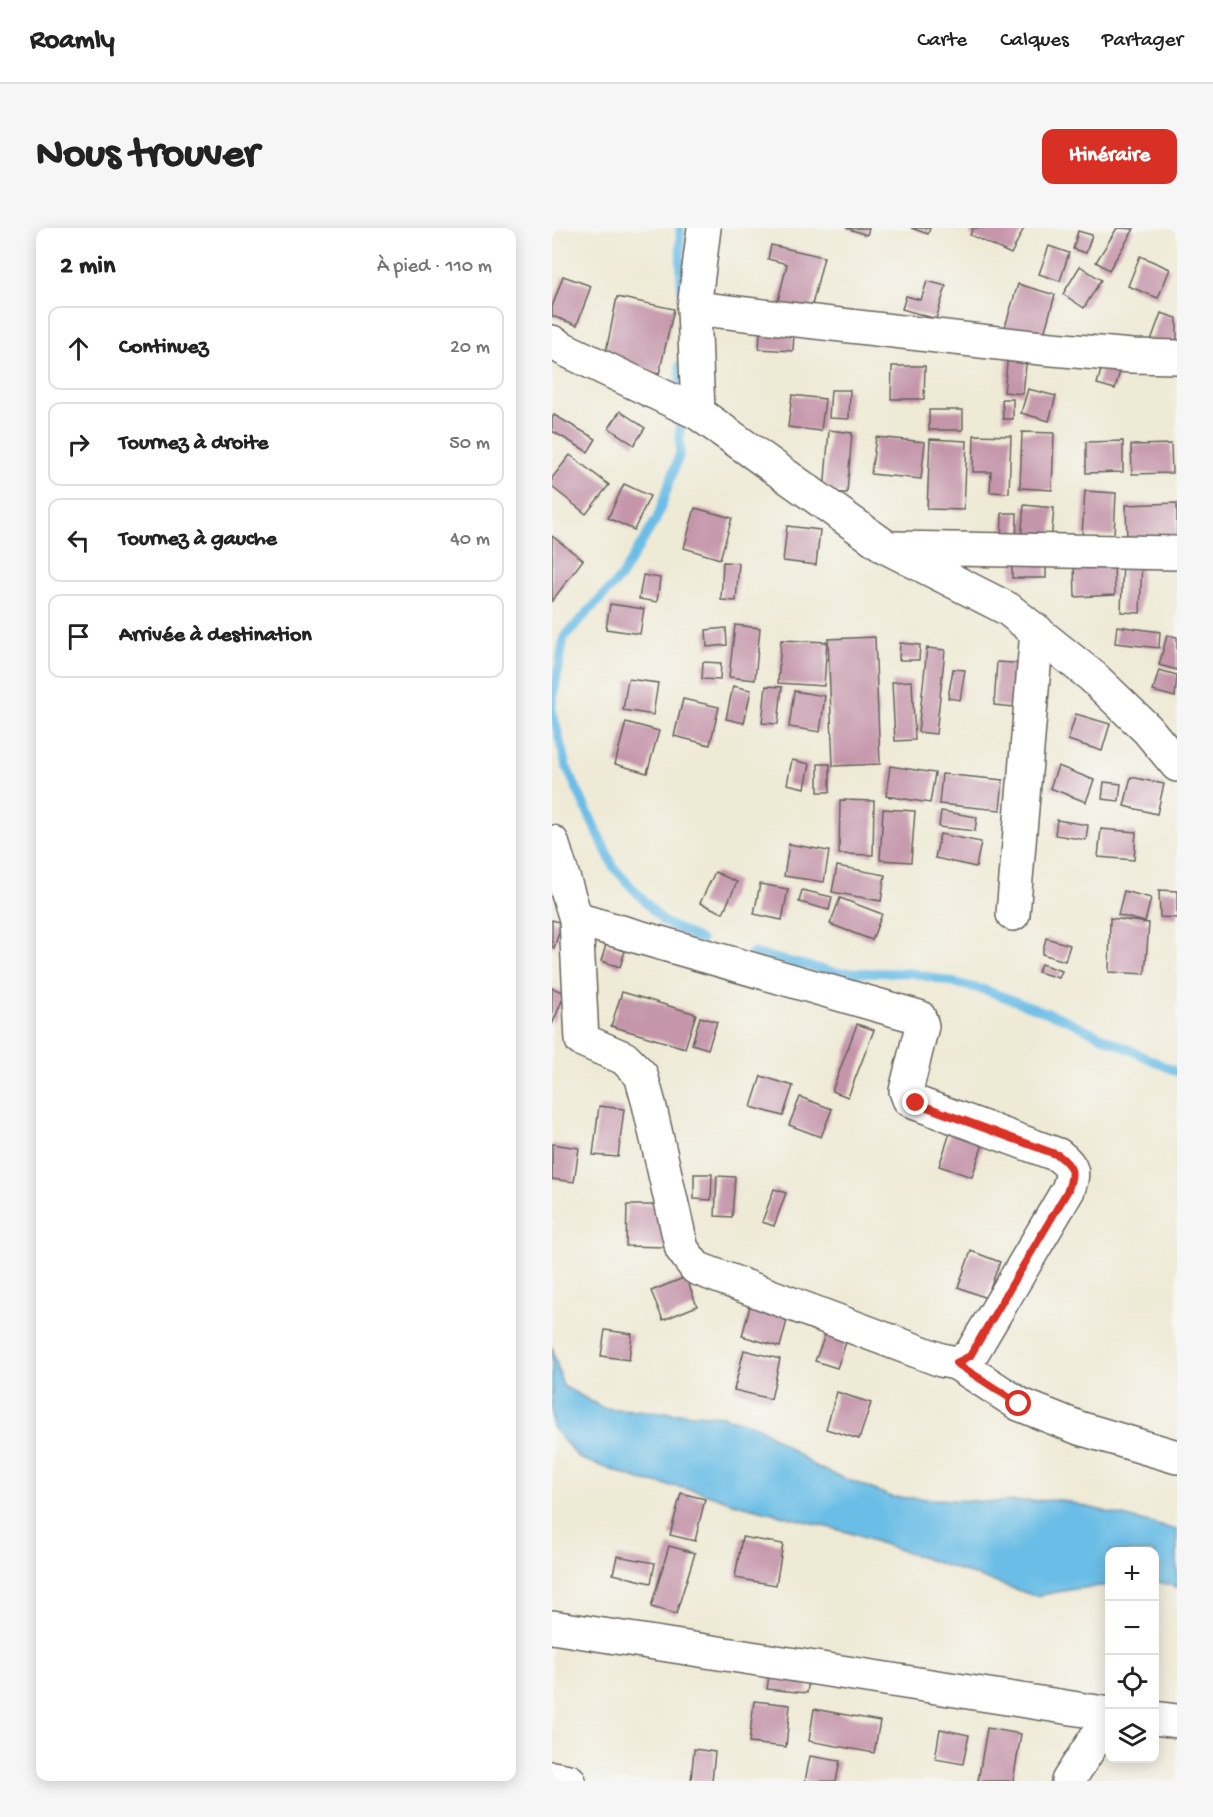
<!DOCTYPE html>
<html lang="fr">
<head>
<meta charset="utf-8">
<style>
  :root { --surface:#fff; --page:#f6f6f6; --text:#222; --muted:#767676; --line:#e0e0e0; --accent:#d93025 }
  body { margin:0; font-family:"Gochi Hand",sans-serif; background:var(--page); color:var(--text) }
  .controls { position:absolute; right:18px; bottom:18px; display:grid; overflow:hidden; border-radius:12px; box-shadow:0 3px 15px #0003 }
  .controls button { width:54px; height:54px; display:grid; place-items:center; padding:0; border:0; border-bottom:2px solid var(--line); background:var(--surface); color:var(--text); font:30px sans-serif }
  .stop { position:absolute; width:18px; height:18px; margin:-14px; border:4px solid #d93025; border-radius:50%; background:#fff }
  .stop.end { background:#d93025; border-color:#fff; box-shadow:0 2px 6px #0008 }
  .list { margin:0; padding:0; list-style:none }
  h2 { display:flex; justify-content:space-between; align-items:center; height:78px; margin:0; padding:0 24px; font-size:26px }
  h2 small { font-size:20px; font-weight:400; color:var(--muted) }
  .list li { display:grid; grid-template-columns:39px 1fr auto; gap:18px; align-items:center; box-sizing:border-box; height:84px; margin:0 12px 12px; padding:0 12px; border:2px solid var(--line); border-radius:12px }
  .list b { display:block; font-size:22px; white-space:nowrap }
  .list em { font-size:20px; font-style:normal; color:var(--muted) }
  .icon { flex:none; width:33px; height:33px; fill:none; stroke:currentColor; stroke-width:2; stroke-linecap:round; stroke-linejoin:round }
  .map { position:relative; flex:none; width:625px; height:1553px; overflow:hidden; border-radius:12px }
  header { display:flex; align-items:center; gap:36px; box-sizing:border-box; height:84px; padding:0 30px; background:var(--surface); border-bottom:2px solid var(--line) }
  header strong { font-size:28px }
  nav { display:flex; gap:33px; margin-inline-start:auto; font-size:21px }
  .intro { display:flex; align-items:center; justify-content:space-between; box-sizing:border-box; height:144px; padding:0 36px }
  h1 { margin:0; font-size:42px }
  .button { padding:15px 27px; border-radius:12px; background:var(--accent); color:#fff; font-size:21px; font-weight:700 }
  main { display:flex; gap:36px; padding:0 36px }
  aside { flex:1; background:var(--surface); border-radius:12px; box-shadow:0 3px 15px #0003 }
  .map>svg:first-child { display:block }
</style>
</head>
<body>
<header>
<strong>Roamly</strong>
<nav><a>Carte</a><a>Calques</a><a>Partager</a></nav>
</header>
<div class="intro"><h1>Nous trouver</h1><a class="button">Itinéraire</a></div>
<main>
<aside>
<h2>2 min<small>À pied · 110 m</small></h2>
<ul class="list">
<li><svg class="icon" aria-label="ahead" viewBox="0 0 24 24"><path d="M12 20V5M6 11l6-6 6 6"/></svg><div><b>Continuez</b></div><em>20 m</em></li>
<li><svg class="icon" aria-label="right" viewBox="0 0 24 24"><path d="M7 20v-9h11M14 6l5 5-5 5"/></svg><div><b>Tournez à droite</b></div><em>50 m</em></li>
<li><svg class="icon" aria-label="left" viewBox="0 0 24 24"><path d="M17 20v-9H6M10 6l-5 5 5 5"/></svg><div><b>Tournez à gauche</b></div><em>40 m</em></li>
<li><svg class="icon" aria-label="arrive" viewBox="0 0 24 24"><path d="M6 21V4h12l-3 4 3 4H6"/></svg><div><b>Arrivée à destination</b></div></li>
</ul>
</aside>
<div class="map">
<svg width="625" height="1553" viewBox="0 0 625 1553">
  <rect width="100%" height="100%" fill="#f6f6f2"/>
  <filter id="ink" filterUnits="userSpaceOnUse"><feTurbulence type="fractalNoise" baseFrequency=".0167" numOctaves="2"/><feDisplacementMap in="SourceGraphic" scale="12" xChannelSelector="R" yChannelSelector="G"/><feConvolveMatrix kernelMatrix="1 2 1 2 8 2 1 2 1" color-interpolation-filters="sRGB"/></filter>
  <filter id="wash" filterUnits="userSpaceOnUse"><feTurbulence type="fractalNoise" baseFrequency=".008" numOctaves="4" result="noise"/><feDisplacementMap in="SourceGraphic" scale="24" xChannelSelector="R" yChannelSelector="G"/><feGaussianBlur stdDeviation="1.35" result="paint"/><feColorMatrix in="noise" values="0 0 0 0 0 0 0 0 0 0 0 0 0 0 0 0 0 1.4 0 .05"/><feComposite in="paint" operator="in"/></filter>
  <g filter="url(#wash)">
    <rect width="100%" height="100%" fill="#efead6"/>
    <path fill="#6abde6" stroke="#436c81" stroke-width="1.5" d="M0,1119L11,1158L51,1180L170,1188L205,1198L264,1239L340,1269L441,1274L509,1272L625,1302V1359L603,1353L602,1324H558L557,1357L523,1361L483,1368L295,1304L181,1275L147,1263L88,1252L27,1230L0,1199Z"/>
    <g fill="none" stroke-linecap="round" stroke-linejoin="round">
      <g stroke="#6abde6" stroke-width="9">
        <path d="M128,0L129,61"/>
        <path d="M128,169V137"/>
        <path d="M0,477L12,409L68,350L105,290L128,225V182"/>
        <path d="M0,481L14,538L62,640L112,694L149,712"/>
        <path d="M200,725L282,744L361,745L433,762L510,790L625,844"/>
      </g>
    </g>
    <g id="blocks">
      <g fill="#c596aa">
        <path d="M294,0H317L315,7Z"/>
        <path d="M359,0H378L376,6Z"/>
        <path d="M421,0H472L459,26L418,7Z"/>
        <path d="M565,0L582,1L557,42L544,34Z"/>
        <path d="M526,3L540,7L534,25L521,21Z"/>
        <path d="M219,17L272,29L258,85L225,77L235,36L216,31Z"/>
        <path d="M497,18L517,25L508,53L487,46Z"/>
        <path d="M588,28L618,41L606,70L576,58Z"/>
        <path d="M528,38L549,52L532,80L511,66Z"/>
        <path d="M11,48L39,58L25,97L0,88V79Z"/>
        <path d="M375,53L394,58L384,91L350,81L354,68L369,72Z"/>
        <path d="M466,56L503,67L490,113L452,102Z"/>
        <path d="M65,69L122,81L107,146L52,134Z"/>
        <path d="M609,85L625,90V125L598,115Z"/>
        <path d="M208,103L242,105L241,123L207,121Z"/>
        <path d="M456,126L475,128L471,166L452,164Z"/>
        <path d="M551,135L569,140L563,161L545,156Z"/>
        <path d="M340,138H373L372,171H339Z"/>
        <path d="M476,161L504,168L497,193L469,185Z"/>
        <path d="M279,162H298L297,191L277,190Z"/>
        <path d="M240,167L273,171L269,203L236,199Z"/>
        <path d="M450,171H461V191H451Z"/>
        <rect x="377" y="182" width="34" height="20"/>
        <path d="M68,183L93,200L82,217L57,200Z"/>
        <path d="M2,187L44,211L36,224L0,203V190Z"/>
        <path d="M277,202L300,205L295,265L272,264Z"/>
        <path d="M470,204L502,205L500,262L468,260Z"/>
        <path d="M422,207L459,208L457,265L438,264L439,244H421Z"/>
        <path d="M324,209L373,214L369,251L319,246Z"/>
        <path d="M378,211L415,213L412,282L375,281Z"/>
        <path d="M571,213V244L534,245V214Z"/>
        <path d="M619,216L620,245L580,246L579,217Z"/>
        <path d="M18,227L57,257L34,286L0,259V250Z"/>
        <path d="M72,256L98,268L82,302L56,290Z"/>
        <path d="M533,263L564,265L562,308L530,307Z"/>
        <path d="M625,275V311L575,313L574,277Z"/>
        <path d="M472,277L502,280L499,314L469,311Z"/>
        <path d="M143,280L180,290L168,331L132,320Z"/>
        <path d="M450,285H465L464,317H449Z"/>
        <path d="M235,298L268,302L264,337L231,333Z"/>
        <path d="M0,308L31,332L0,373Z"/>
        <rect x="460" y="330" width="34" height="20"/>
        <path d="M571,331H590L588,385L569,384Z"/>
        <path d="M171,334L187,335L184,373L169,372Z"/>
        <path d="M562,334L563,367L523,369L522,335Z"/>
        <path d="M91,347L108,350L105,374L87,371Z"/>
        <path d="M58,376L92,381L88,406L54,401Z"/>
        <path d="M183,397L208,400L203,452L177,449Z"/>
        <path d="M565,398L608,404L607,420L563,415Z"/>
        <path d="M174,400L175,417L155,419L154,402Z"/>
        <path d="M615,407L625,409V442L607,437Z"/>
        <path d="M323,409L328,536L281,538L276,411Z"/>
        <path d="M229,412L275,414L272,458L226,455Z"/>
        <path d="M348,415L368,417L367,432H347Z"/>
        <path d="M375,420L393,422L384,506L366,504Z"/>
        <path d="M151,434L169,435L168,452L150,451Z"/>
        <path d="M445,434L477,436L474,480L442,477Z"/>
        <path d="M401,441L413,442L408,472L396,470Z"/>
        <path d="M607,442L625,447L623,469L601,463Z"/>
        <path d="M76,451L106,455L101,487L71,482Z"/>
        <path d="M360,453L363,512L343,513L340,454Z"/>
        <path d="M181,458L199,462L192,495L174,491Z"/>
        <path d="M214,458L230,459L226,496L210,495Z"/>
        <path d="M242,463L273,468L268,504L237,499Z"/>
        <path d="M131,471L167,479L158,517L122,508Z"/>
        <path d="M524,486L558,496L550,523L516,512Z"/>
        <path d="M74,494L107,503L95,545L63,536Z"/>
        <path d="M240,532L258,536L253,560L235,556Z"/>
        <rect x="266" y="536" width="12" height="28"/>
        <path d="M338,538L383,545L378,575L334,568Z"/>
        <path d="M506,538L542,552L534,574L498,560Z"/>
        <path d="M390,546L451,552L448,582L387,576Z"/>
        <path d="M579,549L612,556L605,586L572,578Z"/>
        <path d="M552,554L569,556L567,573L550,571Z"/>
        <path d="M288,572L322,573L321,627L287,626Z"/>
        <path d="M331,581L363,583L359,634L328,632Z"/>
        <path d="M389,583L425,589L423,603L387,599Z"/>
        <path d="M505,592L536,597L534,612L503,607Z"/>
        <path d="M549,601L584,604L582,632L546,629Z"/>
        <path d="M388,606L429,614L424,639L383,630Z"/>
        <path d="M237,616L277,623L272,654L232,648Z"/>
        <path d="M285,638L333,647L329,673L280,664Z"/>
        <path d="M163,644L185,654L171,685L148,675Z"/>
        <path d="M208,656L236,661L230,692L202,686Z"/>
        <path d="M250,662L280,669L277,682L247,674Z"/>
        <path d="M607,662L625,663V690L608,689Z"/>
        <path d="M572,663L599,670L593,694L566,687Z"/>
        <path d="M288,670L330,686L320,712L278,696Z"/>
        <path d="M558,690L597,695L593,746L557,744Z"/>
        <path d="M0,692L10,695L2,720L0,719Z"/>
        <path d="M494,710L518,717L513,733L490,726Z"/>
        <path d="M54,717L73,723L68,739L49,733Z"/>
        <path d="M489,736L510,743L507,750L486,744Z"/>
        <path d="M0,760L13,765L0,797Z"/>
        <path d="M70,764L144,786L133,820L59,798Z"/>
        <path d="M148,789L165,794L156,821L140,816Z"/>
        <path d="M305,796L322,802L296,869L280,863Z"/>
        <path d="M209,848L241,858L231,888L199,879Z"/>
        <path d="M248,869L280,881L269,909L237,897Z"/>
        <path d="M47,878L72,881L66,929L41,927Z"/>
        <path d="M400,899L433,910L420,949L387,938Z"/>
        <path d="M0,916L27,920L22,954L0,951Z"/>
        <path d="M142,946H160L159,972L142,971Z"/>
        <path d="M165,948L183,949L180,989L163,988Z"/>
        <path d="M222,961L234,965L222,998L210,994Z"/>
        <path d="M75,977H113V1019L74,1018Z"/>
        <path d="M419,1023L448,1034L434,1070L406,1059Z"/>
        <path d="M134,1049L145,1078L111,1092L99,1063Z"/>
        <path d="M199,1074L237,1085L228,1119L190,1108Z"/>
        <path d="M53,1102L80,1106L77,1132L49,1128Z"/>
        <path d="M275,1102L296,1109L285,1140L263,1133Z"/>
        <path d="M192,1122L228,1131L219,1171L182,1162Z"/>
        <path d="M285,1164L319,1175L307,1211L274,1201Z"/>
        <path d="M129,1265L153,1271L143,1313L118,1307Z"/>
        <path d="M190,1309L231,1316L224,1357L183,1350Z"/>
        <path d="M117,1318L143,1325L124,1386L99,1379Z"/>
        <path d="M65,1328L103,1335L99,1355L61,1346Z"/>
        <path d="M218,1441L258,1445L255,1465L215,1461Z"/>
        <path d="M202,1473L238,1477L234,1519L197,1515Z"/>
        <path d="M262,1481L328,1493L322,1525L257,1513Z"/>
        <path d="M435,1500L469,1506L461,1553H426Z"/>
        <path d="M388,1501L417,1507L411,1536L383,1531Z"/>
        <path d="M142,1521L163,1524L160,1553H139Z"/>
        <path d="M258,1528L288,1533L284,1553H253Z"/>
      </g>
    </g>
  </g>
  <g filter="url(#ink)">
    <use href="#blocks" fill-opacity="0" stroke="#66645d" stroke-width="1.5"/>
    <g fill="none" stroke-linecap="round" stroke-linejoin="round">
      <defs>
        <g id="minor">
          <path d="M142,80L152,0"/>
          <path d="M0,114L12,121L146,185L334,319L456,381L541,449L595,501L625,537"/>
          <path d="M146,185L142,80L489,120L580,128L625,129"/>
          <path d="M342,320L625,325"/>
          <path d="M0,614L24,691L30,812L72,830L89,847L97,876L130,1021L144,1040L389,1132L404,1135L418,1128L516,962C522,944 522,939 506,927L364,875L357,871L354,863L370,798L367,789L24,691"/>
          <path d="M461,686L485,403"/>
          <path d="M404,1135L467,1176L527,1200L625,1229"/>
          <path d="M0,1399L558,1486"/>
          <path d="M602,1490L625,1493"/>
          <path d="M0,1550L17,1553"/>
          <path d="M516,1553L558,1488"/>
        </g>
      </defs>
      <use href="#minor" stroke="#66645d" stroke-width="36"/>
      <use href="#minor" stroke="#fff" stroke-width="33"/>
    </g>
  </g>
  <g fill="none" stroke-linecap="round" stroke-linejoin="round" filter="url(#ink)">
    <path stroke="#d93025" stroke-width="8" d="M364,875L506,927C522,939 522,944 516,962L418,1128L404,1135L467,1176"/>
  </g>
</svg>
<div class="controls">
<button>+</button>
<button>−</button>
<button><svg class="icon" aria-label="locate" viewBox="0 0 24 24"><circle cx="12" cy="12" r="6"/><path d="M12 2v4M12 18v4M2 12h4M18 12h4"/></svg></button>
<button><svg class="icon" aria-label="layers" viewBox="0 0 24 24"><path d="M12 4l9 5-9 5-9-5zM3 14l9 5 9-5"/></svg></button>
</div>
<div class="stop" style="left:467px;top:1176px"></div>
<div class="stop end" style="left:364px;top:875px"></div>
</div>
</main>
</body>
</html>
